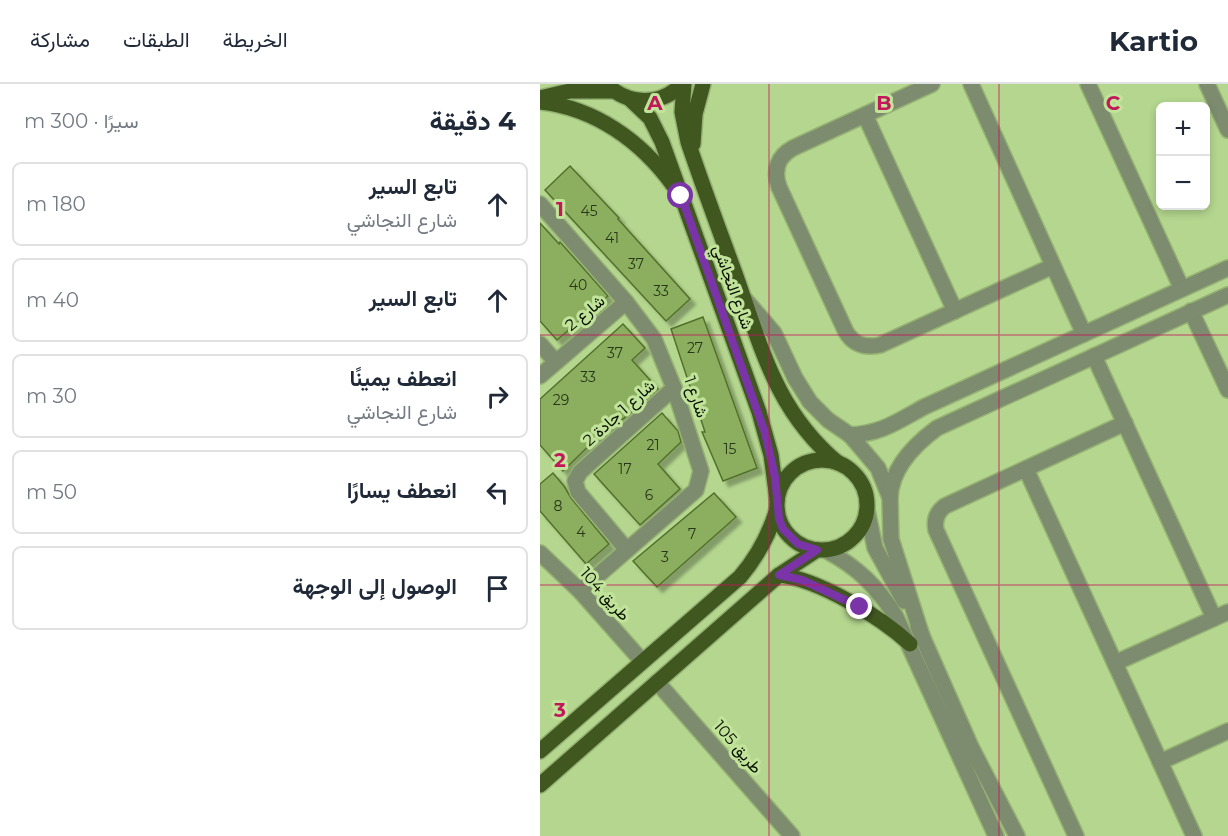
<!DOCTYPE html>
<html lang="ar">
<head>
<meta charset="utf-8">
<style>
  :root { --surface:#fff; --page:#f2f2f3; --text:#1f2937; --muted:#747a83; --line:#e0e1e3 }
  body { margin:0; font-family:Montserrat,Vazirmatn,sans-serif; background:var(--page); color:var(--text); direction:rtl }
  .controls { position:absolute; right:18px; top:18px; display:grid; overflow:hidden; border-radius:9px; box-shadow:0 3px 9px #0003 }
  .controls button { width:54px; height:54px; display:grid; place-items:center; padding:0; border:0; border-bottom:2px solid var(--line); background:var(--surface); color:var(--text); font:30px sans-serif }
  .stop { position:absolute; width:18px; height:18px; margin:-14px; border:4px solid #7a34a7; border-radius:50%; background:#fff }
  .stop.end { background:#7a34a7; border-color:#fff; box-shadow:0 2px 6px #0008 }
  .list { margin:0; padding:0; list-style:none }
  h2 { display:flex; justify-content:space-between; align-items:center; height:78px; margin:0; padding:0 24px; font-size:26px }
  h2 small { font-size:20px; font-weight:400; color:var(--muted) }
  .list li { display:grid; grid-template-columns:39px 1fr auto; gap:18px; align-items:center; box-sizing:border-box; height:84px; margin:0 12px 12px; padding:0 12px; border:2px solid var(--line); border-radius:9px }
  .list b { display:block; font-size:22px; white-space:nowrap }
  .list p { margin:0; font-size:20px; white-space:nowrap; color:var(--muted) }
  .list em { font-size:20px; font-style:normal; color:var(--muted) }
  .icon { flex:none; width:33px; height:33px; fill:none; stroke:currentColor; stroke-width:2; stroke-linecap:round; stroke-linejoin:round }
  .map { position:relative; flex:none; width:688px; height:752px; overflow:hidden; direction:ltr }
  header { display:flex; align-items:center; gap:36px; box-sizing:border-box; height:84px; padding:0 30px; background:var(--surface); border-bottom:2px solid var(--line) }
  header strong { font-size:28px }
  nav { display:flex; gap:33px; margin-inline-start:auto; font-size:21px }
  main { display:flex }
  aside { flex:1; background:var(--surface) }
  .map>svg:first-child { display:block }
</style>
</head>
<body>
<header>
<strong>Kartio</strong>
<nav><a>الخريطة</a><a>الطبقات</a><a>مشاركة</a></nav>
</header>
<main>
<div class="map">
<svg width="688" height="752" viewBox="0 0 688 752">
  <defs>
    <filter id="shadow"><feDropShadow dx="5.5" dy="5.5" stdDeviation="1.5" flood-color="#0004"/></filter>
  </defs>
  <rect width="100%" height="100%" fill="#b4d68e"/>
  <g fill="#8baf5f" stroke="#53702b" stroke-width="1.5" filter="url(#shadow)">
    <path d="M30,82L79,134L78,135L150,215L126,237L5,106Z"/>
    <path d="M0,139L19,160L20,158L68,212L17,256L0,237Z"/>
    <path d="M163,233L217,384L183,397L162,348H165L131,245Z"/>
    <path d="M83,240L105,264L92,276L118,305L77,340L76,339L63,351L62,349L23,387L0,361V315Z"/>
    <path d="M122,329L138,347L141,358L118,380L140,405L100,441L54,390Z"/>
    <path d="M13,389L24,402L31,414L69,460L46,480L0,427V400Z"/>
    <path d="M174,409L196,433L117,503L93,477Z"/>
  </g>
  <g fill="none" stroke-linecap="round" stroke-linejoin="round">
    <defs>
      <g id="minor">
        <path d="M392,0L253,64C238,72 233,86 239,103L306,248C314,261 325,264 340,261L513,182"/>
        <path d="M431,0L544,250"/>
        <path d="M548,0L642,205"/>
        <path d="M667,0L688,46"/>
        <path d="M325,31L415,227"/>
        <path d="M0,120L86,218L114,255L134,304L161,387L156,406L40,507"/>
        <path d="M203,213L234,249L255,294L270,318L288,336L310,351L338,384L350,414L351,455L382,552"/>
        <path d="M651,227L688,306"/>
        <path d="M0,260L16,278"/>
        <path d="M554,272L674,534"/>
        <path d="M0,292L86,218"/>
        <path d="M310,351C341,350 358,337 384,323L688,184"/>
        <path d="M486,385L654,752"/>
        <path d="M350,414C351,384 374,361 397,344L688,211"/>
        <path d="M327,426L335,464L364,517"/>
        <path d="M87,466L38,408L35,397L40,388L134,304"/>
        <path d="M287,467C317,483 338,503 356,533L456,752"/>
        <path d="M0,469L40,507L102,577"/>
        <path d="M378,543L431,663L477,752"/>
        <path d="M575,579L688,528"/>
        <path d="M117,598L252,752"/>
        <path d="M620,678L688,647"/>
        <path d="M536,752L396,446C394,436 397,428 405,422L585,339"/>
      </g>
      <g id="major">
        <path d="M66,0C88,21 120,23 142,0"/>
        <path d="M144,0L142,28L148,58C163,103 180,148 196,192C222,265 236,327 298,379"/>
        <path d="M0,14L30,7H73"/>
        <path d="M90,15L110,34L122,58L219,328L231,371L237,415"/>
        <path d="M0,18C55,24 101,57 133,101"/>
        <path d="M153,60L155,30L163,0"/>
        <circle cx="282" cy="421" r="45"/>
        <path d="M239,491C278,495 341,533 370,560"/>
        <path d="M0,667L200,493C218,472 229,451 237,425"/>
        <path d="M0,701L239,491L277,466"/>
      </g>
    </defs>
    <use href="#minor" stroke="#95b274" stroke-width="18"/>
    <use href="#major" stroke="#95b274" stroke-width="18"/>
    <use href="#minor" stroke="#7d8b6e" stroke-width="15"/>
    <use href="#major" stroke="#405820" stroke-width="15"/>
  </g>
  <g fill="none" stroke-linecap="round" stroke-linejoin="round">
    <path stroke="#7a34a7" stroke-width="8" d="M141,112L225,349L235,393L239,435L243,445L258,460L277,466L239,491L262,496L320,523"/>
  </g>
  <path fill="none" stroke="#c2185b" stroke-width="1.5" stroke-opacity="0.55" d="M229,0V752M459,0V752M0,251H688M0,501H688"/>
  <g text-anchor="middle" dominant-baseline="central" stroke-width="6" stroke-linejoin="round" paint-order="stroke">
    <g font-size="14" fill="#273718">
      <text x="49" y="127">45</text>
      <text x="72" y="154">41</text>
      <text x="96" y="180">37</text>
      <text x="38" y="201">40</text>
      <text x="121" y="207">33</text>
      <text x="155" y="264">27</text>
      <text x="75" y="269">37</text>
      <text x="48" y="293">33</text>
      <text x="21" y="316">29</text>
      <text x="113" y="361">21</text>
      <text x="190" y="365">15</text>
      <text x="85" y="385">17</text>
      <text x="109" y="411">6</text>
      <text x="18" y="422">8</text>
      <text x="41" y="448">4</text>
      <text x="152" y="450">7</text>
      <text x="125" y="473">3</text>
    </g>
    <g font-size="16" fill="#060f00" stroke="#c1e39a">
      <text transform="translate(193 203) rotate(70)">شارع النجاشي</text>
      <text transform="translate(45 229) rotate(-40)">شارع 2</text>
      <text transform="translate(156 313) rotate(71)">شارع 1</text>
      <text transform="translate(79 329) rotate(-42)">شارع 1 جادة 2</text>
      <text transform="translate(65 510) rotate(48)">طريق 104</text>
      <text transform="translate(198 663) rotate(49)">طريق 105</text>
    </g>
  </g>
  <g font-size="20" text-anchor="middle" font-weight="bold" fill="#c2185b" stroke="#c1e39a" stroke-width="6" stroke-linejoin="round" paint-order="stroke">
    <text x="115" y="26">A</text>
    <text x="344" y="26">B</text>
    <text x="573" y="26">C</text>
    <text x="20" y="132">1</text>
    <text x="20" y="383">2</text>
    <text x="20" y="633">3</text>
  </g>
</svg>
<div class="controls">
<button>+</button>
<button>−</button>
</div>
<div class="stop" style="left:141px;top:112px"></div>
<div class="stop end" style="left:320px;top:523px"></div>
</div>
<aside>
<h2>4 دقيقة<small>سيرًا · 300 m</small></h2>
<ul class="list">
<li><svg class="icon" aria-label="ahead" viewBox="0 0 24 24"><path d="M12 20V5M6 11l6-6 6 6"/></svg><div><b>تابع السير</b><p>شارع النجاشي</p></div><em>180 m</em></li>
<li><svg class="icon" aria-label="ahead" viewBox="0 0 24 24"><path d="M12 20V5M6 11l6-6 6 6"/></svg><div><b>تابع السير</b></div><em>40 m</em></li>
<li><svg class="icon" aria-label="right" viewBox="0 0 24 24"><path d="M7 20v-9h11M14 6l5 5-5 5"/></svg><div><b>انعطف يمينًا</b><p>شارع النجاشي</p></div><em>30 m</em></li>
<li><svg class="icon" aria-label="left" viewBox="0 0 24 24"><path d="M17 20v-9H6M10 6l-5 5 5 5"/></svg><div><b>انعطف يسارًا</b></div><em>50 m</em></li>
<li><svg class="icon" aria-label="arrive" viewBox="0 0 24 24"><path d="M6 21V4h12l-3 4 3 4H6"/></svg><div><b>الوصول إلى الوجهة</b></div></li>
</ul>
</aside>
</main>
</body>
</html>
